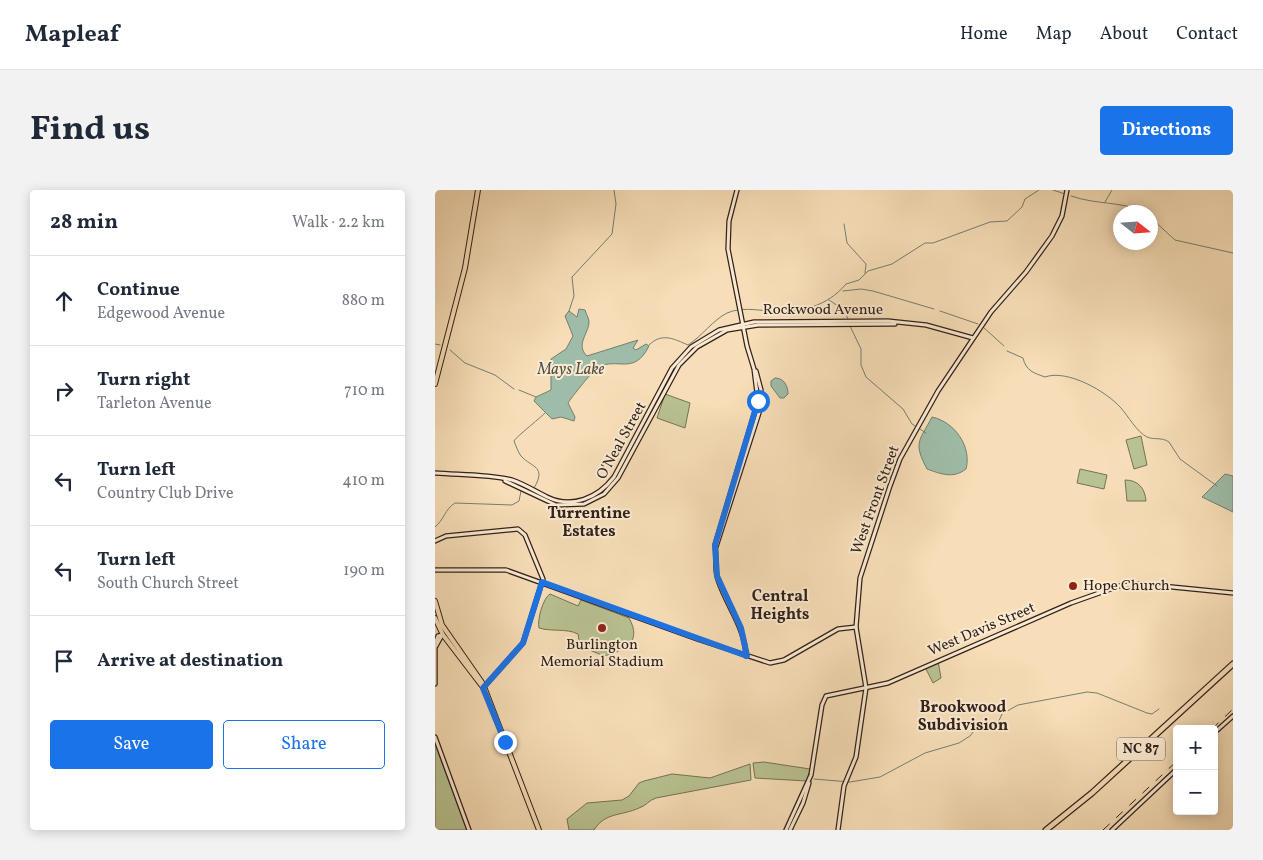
<!DOCTYPE html>
<html lang="en">
<head>
<meta charset="utf-8">
<style>
  :root { --surface:#fff; --page:#f2f2f3; --text:#1f2937; --muted:#747a83; --line:#e0e1e3; --accent:#1a73e8 }
  body { margin:0; font-family:Vollkorn,serif; background:var(--page); color:var(--text) }
  .controls { position:absolute; right:15px; bottom:15px; display:grid; overflow:hidden; border-radius:5px; box-shadow:0 2px 12px #0003 }
  .controls button { width:45px; height:45px; display:grid; place-items:center; padding:0; border:0; border-bottom:1px solid var(--line); background:var(--surface); color:var(--text); font:25px sans-serif }
  .compass { position:absolute; left:678px; top:15px; width:45px; height:45px; border-radius:50%; background:var(--surface); box-shadow:0 2px 12px #0003; rotate:107deg }
  .stop { position:absolute; width:15px; height:15px; margin:-11px; border:4px solid #1a73e8; border-radius:50%; background:#fff }
  .stop.end { background:#1a73e8; border-color:#fff; box-shadow:0 1px 5px #0008 }
  .list { margin:0; padding:0; list-style:none }
  h2 { display:flex; justify-content:space-between; align-items:center; height:65px; margin:0; padding:0 20px; font-size:21px }
  h2 small { font-size:16px; font-weight:400; color:var(--muted) }
  .list li { display:grid; grid-template-columns:32px 1fr auto; gap:15px; align-items:center; box-sizing:border-box; height:90px; padding:0 20px; border-top:1px solid var(--line) }
  .list b { display:block; font-size:19px; white-space:nowrap }
  .list p { margin:0; font-size:16px; white-space:nowrap; color:var(--muted) }
  .list em { font-size:16px; font-style:normal; color:var(--muted) }
  .actions { display:flex; gap:10px; padding:15px 20px }
  .actions a { flex:1; padding:11px 0; border:1px solid var(--accent); border-radius:5px; text-align:center; font-size:18px; color:var(--accent) }
  .actions .main { background:var(--accent); color:#fff }
  .icon { flex:none; width:28px; height:28px; fill:none; stroke:currentColor; stroke-width:2; stroke-linecap:round; stroke-linejoin:round }
  .map { position:relative; flex:none; width:798px; height:640px; overflow:hidden; border-radius:5px }
  header { display:flex; align-items:center; gap:30px; box-sizing:border-box; height:70px; padding:0 25px; background:var(--surface); border-bottom:1px solid var(--line) }
  header strong { font-size:24px }
  nav { display:flex; gap:28px; margin-inline-start:auto; font-size:18px }
  .intro { display:flex; align-items:center; justify-content:space-between; box-sizing:border-box; height:120px; padding:0 30px }
  h1 { margin:0; font-size:35px }
  .button { padding:12px 22px; border-radius:5px; background:var(--accent); color:#fff; font-size:18px; font-weight:700 }
  main { display:flex; gap:30px; padding:0 30px }
  aside { flex:1; background:var(--surface); border-radius:5px; box-shadow:0 2px 12px #0003 }
  .map>svg:first-child { display:block }
</style>
</head>
<body>
<header>
<strong>Mapleaf</strong>
<nav><a>Home</a><a>Map</a><a>About</a><a>Contact</a></nav>
</header>
<div class="intro"><h1>Find us</h1><a class="button">Directions</a></div>
<main>
<aside>
<h2>28 min<small>Walk · 2.2 km</small></h2>
<ul class="list">
<li><svg class="icon" aria-label="ahead" viewBox="0 0 24 24"><path d="M12 20V5M6 11l6-6 6 6"/></svg><div><b>Continue</b><p>Edgewood Avenue</p></div><em>880 m</em></li>
<li><svg class="icon" aria-label="right" viewBox="0 0 24 24"><path d="M7 20v-9h11M14 6l5 5-5 5"/></svg><div><b>Turn right</b><p>Tarleton Avenue</p></div><em>710 m</em></li>
<li><svg class="icon" aria-label="left" viewBox="0 0 24 24"><path d="M17 20v-9H6M10 6l-5 5 5 5"/></svg><div><b>Turn left</b><p>Country Club Drive</p></div><em>410 m</em></li>
<li><svg class="icon" aria-label="left" viewBox="0 0 24 24"><path d="M17 20v-9H6M10 6l-5 5 5 5"/></svg><div><b>Turn left</b><p>South Church Street</p></div><em>190 m</em></li>
<li><svg class="icon" aria-label="arrive" viewBox="0 0 24 24"><path d="M6 21V4h12l-3 4 3 4H6"/></svg><div><b>Arrive at destination</b></div></li>
</ul>
<div class="actions"><a class="main">Save</a><a>Share</a></div>
</aside>
<div class="map">
<svg width="798" height="640" viewBox="0 0 798 640">
  <rect width="100%" height="100%" fill="#f7deb8"/>
  <filter id="stains"><feTurbulence type="fractalNoise" baseFrequency=".004" numOctaves="4"/><feColorMatrix values="0 0 0 0 .2 0 0 0 0 .09 0 0 0 0 .02 0 0 0 .5 -.17"/></filter>
  <radialGradient id="worn" r=".72"><stop offset=".6" stop-color="#630" stop-opacity="0"/><stop offset="1" stop-color="#630" stop-opacity=".3"/></radialGradient>
  <g fill="#b9c292" stroke="#767256">
    <path d="M230,204L255,213L250,238L222,228Z"/>
    <path d="M706,246L712,275L699,279L691,250Z"/>
    <path d="M645,279L672,285L669,299L642,293Z"/>
    <path d="M690,290C703,290 710,298 711,311H692Z"/>
    <path d="M115,404L143,416L146,410L194,428C208,453 189,460 169,466L145,456L143,444C131,438 117,442 104,438C102,430 108,408 115,404Z"/>
    <path d="M503,471L506,488L498,493L490,477Z"/>
    <path d="M0,554L32,640H0Z"/>
    <path d="M329,572L375,579L372,591L320,588L318,573Z"/>
    <path d="M315,574L316,590L221,608C214,610 211,616 204,618C187,626 170,622 159,640H134L132,629L152,613L187,610L194,606L204,593L209,591L237,584L275,588Z"/>
  </g>
  <g fill="#9ebda9" stroke="#737f70">
    <path d="M144,119L150,120C151,124 154,128 154,132C154,143 140,155 152,166L203,150L198,158L201,160L211,154L214,156C199,186 183,167 163,177C159,179 136,208 133,213L140,227L139,231L126,227L117,229L99,211L101,207L116,200V169L131,159L138,146L130,126L134,121L142,127Z"/>
    <path d="M340,188C349,188 353,196 353,204L349,208H345L336,196V191Z"/>
    <path d="M497,227C520,232 537,257 531,279C518,289 506,284 492,279C478,252 484,252 497,227Z"/>
    <path d="M790,284L798,286V322L767,307Z"/>
  </g>
  <g fill="none" stroke-linecap="round" stroke-linejoin="round">
    <g stroke="#737f70" stroke-width="1">
      <path d="M618,0L630,4"/>
      <path d="M636,6C662,15 686,11 710,22"/>
      <path d="M670,12L677,0"/>
      <path d="M716,28L740,50L798,63"/>
      <path d="M409,34L412,53L431,74L430,83"/>
      <path d="M408,101L426,99L438,101L499,119"/>
      <path d="M394,110L409,120L413,129"/>
      <path d="M134,121L139,106L137,87L177,44L181,14L179,0"/>
      <path d="M505,121L543,134"/>
      <path d="M415,136L426,159V175L431,187L468,219L477,234L491,243"/>
      <path d="M548,137L569,156"/>
      <path d="M0,154L5,155"/>
      <path d="M214,155C227,142 239,149 253,155C267,146 278,130 292,123C306,117 321,120 335,121C364,124 393,116 411,94L424,90L433,81L457,74L490,53H498L555,32L572,31L587,17L590,9L604,0"/>
      <path d="M15,160L30,173L60,185L79,199"/>
      <path d="M572,161L588,168C591,181 599,183 610,187C632,179 671,201 686,218C693,226 702,242 712,247C719,250 727,247 734,252L745,269L782,296"/>
      <path d="M84,200L101,207"/>
      <path d="M99,298C112,276 97,278 86,266C83,262 81,256 79,251C81,247 104,229 110,223"/>
      <path d="M0,337C9,330 10,319 20,313L77,315L84,311L86,301"/>
      <path d="M563,533L567,524L583,515L652,502L662,503L712,523L717,524L724,519"/>
      <path d="M379,589L415,592L445,587L490,563L524,553L535,546L541,538"/>
    </g>
    <defs>
      <g id="secondary">
        <path d="M302,0L294,31L293,59L312,156L319,179L323,211L280,355C282,367 279,378 283,390C292,417 310,437 311,466"/>
        <path d="M0,283C25,285 52,284 77,290C89,294 100,301 112,307C137,319 163,308 179,287L237,178L256,157L284,140L319,132L453,131L491,135L538,148"/>
        <path d="M70,291L121,315L149,314L169,304L183,288L244,175L262,157L292,140L323,135L460,134"/>
        <path d="M0,351L11,346L83,339L90,345L108,389L88,453L48,498"/>
        <path d="M281,357L324,223L326,200L321,181"/>
        <path d="M0,380H71L262,449L335,473L349,470L403,439L421,437"/>
        <path d="M1,456L7,445"/>
        <path d="M0,494V454L3,446L7,445"/>
        <path d="M779,543L798,526"/>
        <path d="M0,547L34,640"/>
        <path d="M351,640L376,585L387,515L391,506L453,493L636,413L684,396L707,394L798,403"/>
        <path d="M355,640L368,613L374,593"/>
        <path d="M403,640L409,596L421,567L431,498L421,437L425,388L455,296L465,269L503,201L556,122L591,82L617,46L627,26L632,0"/>
        <path d="M677,640L742,579"/>
      </g>
      <g id="primary">
        <path d="M0,194L30,78L43,0"/>
        <path d="M0,411L7,435L48,494L104,640"/>
        <path d="M0,428L8,445L47,496"/>
        <path d="M0,453V454"/>
      </g>
      <path id="highway" d="M611,640L657,603L798,474"/>
    </defs>
    <use href="#secondary" stroke="#32211b" stroke-width="5.5"/>
    <use href="#primary" stroke="#32211b" stroke-width="6"/>
    <use href="#highway" stroke="#32211b" stroke-width="7"/>
    <use href="#secondary" stroke="#faead1" stroke-width="3"/>
    <use href="#primary" stroke="#f7deb8" stroke-width="4"/>
    <use href="#highway" stroke="#f7deb8" stroke-width="4.5"/>
    <g stroke="#32211b" stroke-width="1" stroke-dasharray="9 9" stroke-linecap="butt">
      <path d="M777,539L798,519"/>
      <path d="M668,640L742,571"/>
    </g>
  </g>
  <g fill="none" stroke-linecap="round" stroke-linejoin="round">
    <path stroke="#1a73e8" stroke-width="6" d="M70,552L48,498L88,453L107,392L312,466L306,438L282,386L280,355L323,211"/>
  </g>
  <g fill="#8f2418" stroke="#faead1" stroke-width="2">
    <circle cx="638" cy="396" r="5"/>
    <circle cx="167" cy="438" r="5"/>
  </g>
  <g text-anchor="middle" dominant-baseline="central" stroke-width="4" stroke-linejoin="round" paint-order="stroke">
    <rect fill="#faead1" stroke="#6e5d52" stroke-width="1" x="682" y="547.5" width="48" height="23" rx="4"/>
    <g font-size="14" font-weight="bold" fill="#32211b">
      <text x="706" y="559">NC 87</text>
    </g>
    <g font-size="15" fill="#32211b" stroke="#faead1">
      <text x="388" y="120">Rockwood Avenue</text>
      <text transform="translate(187 251) rotate(-61)">O'Neal Street</text>
      <text transform="translate(441 310) rotate(-70)">West Front Street</text>
      <text transform="translate(547 440) rotate(-23)">West Davis Street</text>
    </g>
    <g font-size="15" fill="#32211b" stroke="#faead1" text-anchor="start">
      <text x="648" y="396">Hope Church</text>
      <text x="167" y="455" text-anchor="middle">Burlington<tspan x="167" dy="17">Memorial Stadium</tspan></text>
    </g>
    <g font-size="16" font-style="italic" fill="#525046" stroke="#faead1">
      <text x="136" y="180">Mays Lake</text>
    </g>
    <g font-size="16" font-weight="bold" fill="#32211b" stroke="#faead1">
      <text x="154" y="324">Turrentine<tspan x="154" dy="18">Estates</tspan></text>
      <text x="345" y="407">Central<tspan x="345" dy="18">Heights</tspan></text>
      <text x="528" y="518">Brookwood<tspan x="528" dy="18">Subdivision</tspan></text>
    </g>
  </g>
  <rect width="100%" height="100%" filter="url(#stains)"/>
  <rect width="100%" height="100%" fill="url(#worn)"/>
</svg>
<div class="controls">
<button>+</button>
<button>−</button>
</div>
<svg class="compass" viewBox="-18 -18 36 36"><path d="M0-13l5 13h-10z" fill="#e53935"/><path d="M0 13l5-13h-10z" fill="#747a83"/></svg>
<div class="stop" style="left:323px;top:211px"></div>
<div class="stop end" style="left:70px;top:552px"></div>
</div>
</main>
</body>
</html>
